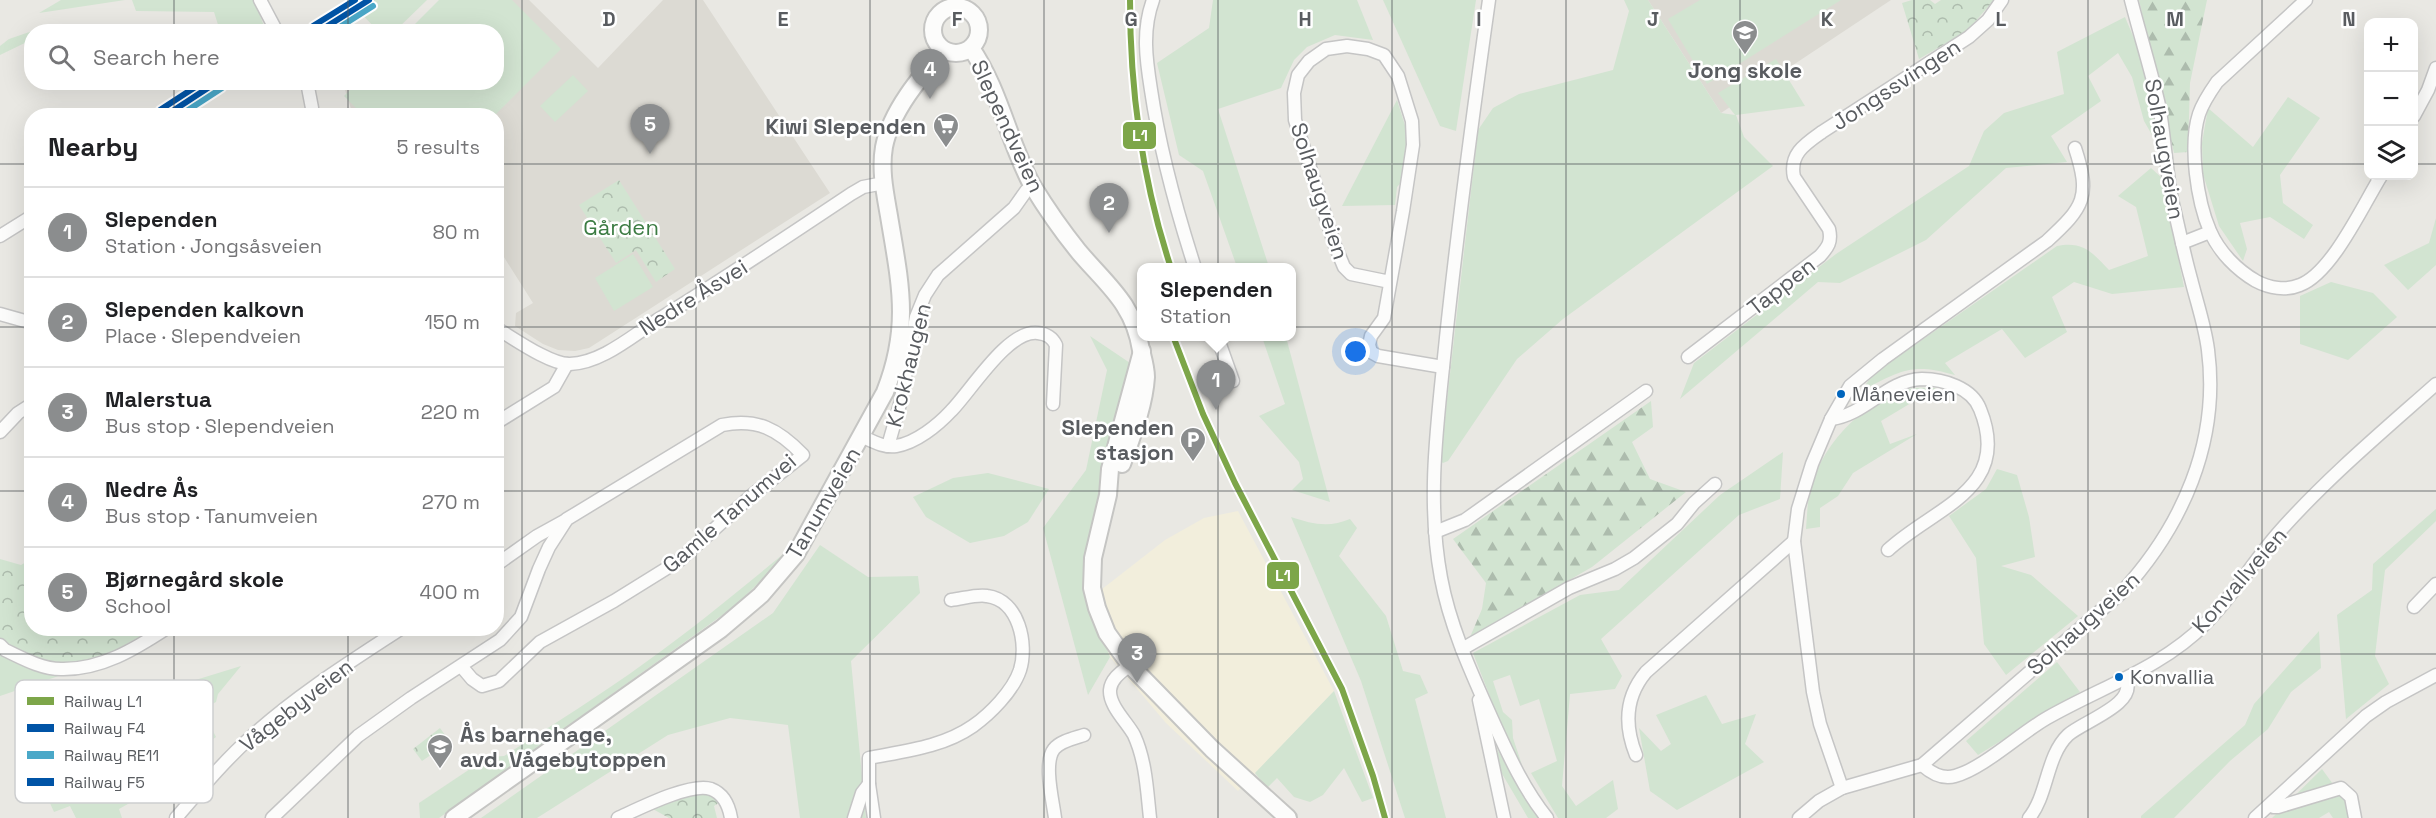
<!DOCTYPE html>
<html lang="en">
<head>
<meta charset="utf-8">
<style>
  :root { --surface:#fff; --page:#f2f2f2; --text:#202124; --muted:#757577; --line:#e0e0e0; --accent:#8b8d8e }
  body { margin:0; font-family:"Space Grotesk",sans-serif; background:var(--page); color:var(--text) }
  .controls { position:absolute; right:18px; top:18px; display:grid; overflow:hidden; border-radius:12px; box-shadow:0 6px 24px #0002 }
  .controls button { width:54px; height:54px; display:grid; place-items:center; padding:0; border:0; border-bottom:2px solid var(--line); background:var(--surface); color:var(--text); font:30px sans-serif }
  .you { position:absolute; left:1356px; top:352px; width:21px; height:21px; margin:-15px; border:4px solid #fff; border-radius:50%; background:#1a73e8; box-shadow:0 0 0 9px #1a73e833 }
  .badge { display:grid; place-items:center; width:39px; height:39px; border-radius:50%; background:var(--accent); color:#fff; font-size:20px; font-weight:700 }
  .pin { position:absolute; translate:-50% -50px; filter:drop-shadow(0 2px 3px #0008) }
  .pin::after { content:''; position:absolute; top:32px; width:21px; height:18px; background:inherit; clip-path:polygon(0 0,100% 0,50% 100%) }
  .popup { position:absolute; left:1137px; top:263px; width:159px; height:78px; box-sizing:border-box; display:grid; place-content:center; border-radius:12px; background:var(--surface); filter:drop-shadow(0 2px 4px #0005); font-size:20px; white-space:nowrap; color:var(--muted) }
  .popup b { font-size:22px; color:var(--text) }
  .popup::after { content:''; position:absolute; left:50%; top:100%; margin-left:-12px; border:12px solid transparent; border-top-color:var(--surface) }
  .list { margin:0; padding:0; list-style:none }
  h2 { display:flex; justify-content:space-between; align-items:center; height:78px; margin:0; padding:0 24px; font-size:26px }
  h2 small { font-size:20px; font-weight:400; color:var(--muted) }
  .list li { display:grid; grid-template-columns:39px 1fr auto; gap:18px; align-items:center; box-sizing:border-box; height:90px; padding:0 24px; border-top:2px solid var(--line) }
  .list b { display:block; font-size:22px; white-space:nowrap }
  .list p { margin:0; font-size:20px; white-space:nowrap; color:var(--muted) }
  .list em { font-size:20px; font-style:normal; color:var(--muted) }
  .icon { flex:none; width:33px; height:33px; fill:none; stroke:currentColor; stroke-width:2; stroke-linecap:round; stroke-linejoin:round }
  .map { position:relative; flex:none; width:2436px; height:818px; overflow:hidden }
  .search { position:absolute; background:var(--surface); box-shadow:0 6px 24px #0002; left:24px; top:24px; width:480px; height:66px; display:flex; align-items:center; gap:15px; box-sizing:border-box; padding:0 21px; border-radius:24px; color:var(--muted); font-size:22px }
  .panel { position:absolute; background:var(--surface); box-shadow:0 6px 24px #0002; left:24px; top:108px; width:480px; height:528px; border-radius:24px }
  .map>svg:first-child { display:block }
</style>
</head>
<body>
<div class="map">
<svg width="2436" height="818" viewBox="0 0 2436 818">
  <defs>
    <pattern id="forest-firs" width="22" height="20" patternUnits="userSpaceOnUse" patternTransform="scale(1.5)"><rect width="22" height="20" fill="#d2e4d1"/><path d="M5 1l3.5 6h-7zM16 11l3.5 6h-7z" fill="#adbcad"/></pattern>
    <pattern id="park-crowns" width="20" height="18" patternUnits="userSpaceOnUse" patternTransform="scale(1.5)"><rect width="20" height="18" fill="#d2e4d1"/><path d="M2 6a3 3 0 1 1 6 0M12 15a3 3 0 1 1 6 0" fill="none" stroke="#adbcad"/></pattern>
  </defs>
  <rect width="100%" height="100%" fill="#e9e8e3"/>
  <path fill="#f2eedc" d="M1238,511L1334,691L1238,791L1166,723L1110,657L1088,600L1165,540L1204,518Z"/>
  <g fill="#dcdad3">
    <path d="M448,0H529L598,68L663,0H703L830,193L589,348L575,351L558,350L543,344L515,326L516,313L533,303L502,254L497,256L496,116L353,115L345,90L354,82H496V32Z"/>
    <path d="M1648,0H1891L1721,113Z"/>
  </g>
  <g fill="#d2e4d1">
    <path d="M61,0H125L39,13Z"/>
    <path d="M132,0H254L266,31H220L214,12L136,11Z"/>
    <path d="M348,0H427L395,31L379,32Z"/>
    <path d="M439,0H512L561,49L495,115H363L344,96L357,83L496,82V32L408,31Z"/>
    <path d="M1213,0H1357L1373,40L1335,35L1307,47L1294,60L1281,88L1218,109L1269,267H1237L1203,171L1179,155L1157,63L1209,28Z"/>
    <path d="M1383,0H1476L1456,131L1440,126Z"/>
    <path d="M1624,0H1648L1721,113L1735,115L1718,93L1776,59L1805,106L1736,115L1744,137L1773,166L1563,319L1517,359L1448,461L1443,463L1440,461L1478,130L1493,108L1519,94L1613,70L1629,11Z"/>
    <path d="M1700,0H1841L1707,84L1668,19Z"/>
    <path d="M2125,17L2141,55L2159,147L2144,121L2132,77L2118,53L2088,76L2101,101L2051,136L2067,162L2006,168L1926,240L1840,283L1818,282L1680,399L1694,363L1836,254L1969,166L1984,131L2004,113L2064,94L2057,52Z"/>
    <path d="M47,26L49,31L32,32L31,40L0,55V46L9,39Z"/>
    <path d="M573,75L588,91L555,122L540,106Z"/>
    <path d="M2288,97L2320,118L2280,175L2283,203L2313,225L2304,239L2270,217L2240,223L2247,249L2243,261L2219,226L2203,174L2202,143L2208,108L2253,147Z"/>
    <path d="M1397,100L1409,138L1408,175L1397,187L1395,205L1342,206Z"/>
    <path d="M2151,168L2162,178L2184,287L2112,294L2074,282L2052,297L2067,332L2025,358L2002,329L1945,363L1955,375C1911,362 1901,371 1862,390L1873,374L2057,246C2083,241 2092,252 2109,270L2148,256L2136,207L2118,196Z"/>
    <path d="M2436,218V265L2408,290L2384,265L2429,243Z"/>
    <path d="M633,254L653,287L614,311L595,278Z"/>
    <path d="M2331,282L2373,293L2397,317L2348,360L2300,344V296Z"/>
    <path d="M1090,336L1133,365L1087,566L1101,634L1110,657L1088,695L1043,528L1086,470L1107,370Z"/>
    <path d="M1262,337H1286L1330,502L1292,490L1303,479L1299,462L1259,416L1285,404Z"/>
    <path d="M1936,388L1881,421L1890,444L1917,434L1853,473L1838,496L1820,508V527L1806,529C1807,518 1807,507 1809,496C1818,448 1861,402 1908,389C1917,387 1927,388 1936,388Z"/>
    <path d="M1783,452L1780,499L1739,515L1601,639L1622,676L1615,689L1570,694L1562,786L1576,806L1613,780L1618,809L1606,818H1558L1531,773L1557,761L1539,699L1520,706L1510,675L1493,681L1503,712L1512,720L1513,738L1522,765L1503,730L1473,653L1580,595L1619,590L1720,495Z"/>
    <path d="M1997,469L2017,475L2029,517L2035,557L2001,566L2031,575L2078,616L2006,675L1984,644L1976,558L1949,516L1986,489Z"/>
    <path d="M988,473L1049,489L1028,522L1004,536L970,543L926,517L913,497L953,478Z"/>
    <path d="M2436,509V521L2385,570L2375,656L2389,684L2346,719L2337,615L2372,590L2373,564Z"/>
    <path d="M1291,517C1312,524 1329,528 1350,519L1357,528L1339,556L1386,616L1403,671L1420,675L1428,693L1415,699L1446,818H1405L1361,681Z"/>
    <path d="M820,545L868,577L918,576L920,593L851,661L866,818H800L788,725L730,718L668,735L537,818H481L773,613Z"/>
    <path d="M787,551V555L735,606L439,818H420L419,803L488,757L504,756C552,725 601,695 646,662C695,627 741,589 787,551Z"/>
    <path d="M2319,631L2321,668L2291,692L2268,729L2230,761L2174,818H2141V816L2245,725L2254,704Z"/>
    <path d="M0,641L85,667L0,696Z"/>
    <path d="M2057,662L2080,692L1978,755L1966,741Z"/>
    <path d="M241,666L218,694L216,702L202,709L216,737L206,744L186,708L170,729L140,749L137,766L160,799L135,800L119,809L122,818H76L70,806L54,812L41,783L71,764L118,755L127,733L180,701L189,682Z"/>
    <path d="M1334,691L1373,798L1362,802L1344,768L1323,795L1310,802L1294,797L1277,778L1267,788L1255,773Z"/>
    <path d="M1706,695L1722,724L1756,714L1745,744L1764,762L1677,810L1650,791L1639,728L1661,751L1671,744L1656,715Z"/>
    <path d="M1497,749L1514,779L1541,818H1528L1501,772Z"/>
    <path d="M2322,769L2346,802L2348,818H2333L2329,812L2319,818H2272Z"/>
  </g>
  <g fill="url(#forest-firs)">
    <path d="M2139,0H2207L2190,83L2188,152L2174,153Z"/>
    <path d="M1651,401L1653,427L1632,442L1650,479L1686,492L1592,567L1470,637L1482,609L1486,583L1453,539Z"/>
  </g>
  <g fill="url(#park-crowns)">
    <path d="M1912,0H1930L1935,4L1941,0H1994L1967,31L1919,59L1902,3Z"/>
    <path d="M619,180L675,269L656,282L636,250L616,263L579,205Z"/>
    <path d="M0,559L21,565L31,559L32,628H142L146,633L85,667H45L0,641Z"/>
    <path d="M440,728L450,742L422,761L413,749Z"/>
    <path d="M694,792L711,795L720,802L714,806L717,818H669L651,808Z"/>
  </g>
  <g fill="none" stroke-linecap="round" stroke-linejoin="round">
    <defs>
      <g id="street">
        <path d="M260,0L277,32"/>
        <path d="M1153,0C1142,30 1146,59 1151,90C1160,151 1176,209 1195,268"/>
        <path d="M1489,0C1473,113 1458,225 1446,338C1438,419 1426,498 1441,578C1450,627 1472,674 1492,719C1508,754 1523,788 1547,818"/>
        <path d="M2306,0L2217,82C2210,92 2203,102 2199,114C2189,145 2197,201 2210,231C2219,252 2237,270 2256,281C2269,288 2286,291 2300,285C2332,273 2363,205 2381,176"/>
        <path d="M307,82L312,108L311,116"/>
        <path d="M2414,116L2428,90L2436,68"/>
        <path d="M0,236L32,216"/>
        <path d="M2182,243L2210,232"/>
        <path d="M1390,282L1351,274L1344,267L1334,243L1295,120L1294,93L1298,75L1309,61L1326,49L1347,46L1368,49L1384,55L1398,76L1412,121L1413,145L1403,211L1384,318L1371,336L1369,345L1371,352L1378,356L1443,367"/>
        <path d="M0,314L32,323"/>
        <path d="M496,328C513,338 551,365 570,364C602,363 633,335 659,319C724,279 788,236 851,194L863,187L884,183"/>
        <path d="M1217,336L1233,381"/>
        <path d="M1688,357L1820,256C1828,247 1832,242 1829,229L1794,177C1789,154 1805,144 1822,132L1969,37L1988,20L2002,0"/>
        <path d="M1831,419C1866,415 1886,380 1922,379C1944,379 1972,388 1980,409C2013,490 1934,507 1888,550"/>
        <path d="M496,423L554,387L567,364"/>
        <path d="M0,432L18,413L32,404"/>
        <path d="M861,436C872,441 884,448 896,446C916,443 938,425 951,411C971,391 1008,329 1038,333C1047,334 1052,337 1056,345L1053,404"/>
        <path d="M888,446L900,404L916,317L925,295L938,275L1014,208L1026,191L1033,186"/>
        <path d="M1435,532L1465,520L1646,391"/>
        <path d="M496,565L537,536L566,520"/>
        <path d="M2414,607L2436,584"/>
        <path d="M0,645L5,650C22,658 41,669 61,669C101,670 135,649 167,628"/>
        <path d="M1462,649L1569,588L1615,569L1634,558L1677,524L1694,503L1715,484"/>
        <path d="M1130,665C1121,672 1111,679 1110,690C1109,706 1127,722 1134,735C1146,761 1147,791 1150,818"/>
        <path d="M1479,700L1504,818"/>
        <path d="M1636,755C1624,725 1625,697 1646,672L1794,541"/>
        <path d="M1922,765C1931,773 1942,780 1955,776C1984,768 2019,734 2047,718C2101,687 2162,668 2206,623C2234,595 2254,560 2280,531C2327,478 2383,431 2436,384"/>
        <path d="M1842,788L1820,724L1813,692L1794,541L1798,509L1812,464L1831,419L1850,386L1883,359L2047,241C2084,207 2091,197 2075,148"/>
        <path d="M2271,804L2273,807H2278L2341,788L2351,797L2355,818"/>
        <path d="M176,818C200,790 224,761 251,737C297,695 350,662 402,628"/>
        <path d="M272,818L358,736L411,698L500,640L521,617L539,569L549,547L567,519L722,425C757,418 778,429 803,455L751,496L680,560L614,601L540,642L499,681L482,686L472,679L461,666"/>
        <path d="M618,818C638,809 691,782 711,789C724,794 729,806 731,818"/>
        <path d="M854,818L862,793L869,784"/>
        <path d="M874,818L869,784V758C905,751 943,747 973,726C990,714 1013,691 1020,670C1028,644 1019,600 987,596C976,594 962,599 951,600"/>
        <path d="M1055,818C1053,801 1043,763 1054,749C1060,741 1075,738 1084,735"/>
        <path d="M1799,818L1819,801L1842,788L1922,765L2121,593C2182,527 2220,442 2208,350C2205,326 2197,303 2191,279C2184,254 2179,229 2173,204C2166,172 2165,138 2159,105C2151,70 2140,35 2131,0"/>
        <path d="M2029,818C2048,795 2046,756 2068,735C2082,722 2140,703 2125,679"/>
        <path d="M2255,818L2366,716L2386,702L2436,675"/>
      </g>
      <g id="secondary">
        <circle cx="956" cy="30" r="23"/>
        <path d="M971,48C1000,91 1008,140 1032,185C1046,208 1062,231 1079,252C1107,285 1134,304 1141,350C1143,358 1146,368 1146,377C1144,407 1132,436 1122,464"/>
        <path d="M1142,351L1110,469L1108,495L1093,558L1092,588L1097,608L1107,633L1130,665L1212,749L1288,818"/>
        <path d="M454,818L721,629L761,595L796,554L885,392C911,326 900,283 889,216C885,193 880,170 884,147C891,111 920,77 944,50"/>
      </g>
    </defs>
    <use href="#street" stroke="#c5c5c5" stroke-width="15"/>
    <use href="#secondary" stroke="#c5c5c3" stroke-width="20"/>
    <use href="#street" stroke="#fcfcfb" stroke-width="12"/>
    <use href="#secondary" stroke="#fcfcfb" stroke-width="16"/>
    <defs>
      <g id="rail-1">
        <path d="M1130,0C1130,92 1142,180 1171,268"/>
        <path d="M1173,336L1203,414L1235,483L1342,689L1373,776L1385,818"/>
      </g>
      <g id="rail-2">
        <path d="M318,32L369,0"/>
        <path d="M165,116L217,82"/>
      </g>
      <g id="rail-3">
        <path d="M332,32L373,6"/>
        <path d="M179,116L222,88"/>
      </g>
      <g id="rail-4">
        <path d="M313,26L355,0"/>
        <path d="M160,110L203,82"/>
      </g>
    </defs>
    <use href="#rail-1" stroke="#fff" stroke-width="10"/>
    <use href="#rail-2" stroke="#fff" stroke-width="10"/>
    <use href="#rail-3" stroke="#fff" stroke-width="10"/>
    <use href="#rail-4" stroke="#fff" stroke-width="10"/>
    <use href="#rail-1" stroke="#7da649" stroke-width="6"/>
    <use href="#rail-2" stroke="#0054a6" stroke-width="6"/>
    <use href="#rail-3" stroke="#4aa8c8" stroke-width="6"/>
    <use href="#rail-4" stroke="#0054a6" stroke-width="6"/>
  </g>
  <path fill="none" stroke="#595c60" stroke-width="1.5" stroke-opacity="0.55" d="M174,0V32M348,0V32M522,0V818M696,0V818M870,0V818M1044,0V818M1218,0V818M1392,0V818M1566,0V818M1740,0V818M1914,0V818M2088,0V818M2262,0V818M174,82V116M348,82V116M0,164H32M496,164H2368M2414,164H2436M0,327H32M496,327H2436M0,491H32M496,491H2436M174,628V818M348,628V818M0,654H2436"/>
  <defs>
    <symbol id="school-pin" viewBox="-11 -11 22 30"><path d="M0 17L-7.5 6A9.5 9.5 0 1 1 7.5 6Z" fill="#8b8d8e" stroke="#fff"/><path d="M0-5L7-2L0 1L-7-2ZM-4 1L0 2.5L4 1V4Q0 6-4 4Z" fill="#fff"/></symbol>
    <symbol id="supermarket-pin" viewBox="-11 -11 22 30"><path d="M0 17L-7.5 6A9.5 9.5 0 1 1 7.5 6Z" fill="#8b8d8e" stroke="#fff"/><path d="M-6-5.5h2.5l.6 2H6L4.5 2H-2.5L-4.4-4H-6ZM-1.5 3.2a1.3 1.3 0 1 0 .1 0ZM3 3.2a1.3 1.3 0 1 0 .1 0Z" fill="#fff"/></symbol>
    <symbol id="parking-pin" viewBox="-11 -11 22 30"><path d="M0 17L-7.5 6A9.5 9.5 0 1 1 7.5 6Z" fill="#8b8d8e" stroke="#fff"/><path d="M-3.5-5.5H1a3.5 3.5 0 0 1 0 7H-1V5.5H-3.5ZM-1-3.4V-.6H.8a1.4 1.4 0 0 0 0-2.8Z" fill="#fff"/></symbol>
  </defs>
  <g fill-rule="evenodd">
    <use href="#school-pin" x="1730" y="18" width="30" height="40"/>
    <use href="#supermarket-pin" x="931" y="111" width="30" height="40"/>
    <use href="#parking-pin" x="1178" y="425" width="30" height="40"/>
    <use href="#school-pin" x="425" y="732" width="30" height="40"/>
  </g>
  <g fill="#0065bd" stroke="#fff" stroke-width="2">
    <circle cx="1841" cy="394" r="5"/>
    <circle cx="2119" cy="677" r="5"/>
  </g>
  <g text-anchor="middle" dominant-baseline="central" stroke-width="5" stroke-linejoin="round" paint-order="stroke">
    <g font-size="20" fill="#595c60" stroke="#fff" text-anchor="start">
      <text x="1852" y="394">Måneveien</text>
      <text x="2130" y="677">Konvallia</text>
    </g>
    <g font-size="22" font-weight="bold" fill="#595c60" stroke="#fff" text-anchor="end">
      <text x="1745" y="70" text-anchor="middle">Jong skole</text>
      <text x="926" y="126">Kiwi Slependen</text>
      <text x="1174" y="427">Slependen<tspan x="1174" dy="25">stasjon</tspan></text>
      <text x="460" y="734" text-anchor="start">Ås barnehage,<tspan x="460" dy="25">avd. Vågebytoppen</tspan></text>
    </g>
    <g font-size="22" fill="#595c60" stroke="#fff">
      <text transform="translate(1896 84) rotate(-33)">Jongssvingen</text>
      <text transform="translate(1008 126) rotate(65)">Slependveien</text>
      <text transform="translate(2165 149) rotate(80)">Solhaugveien</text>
      <text transform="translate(1320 191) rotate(72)">Solhaugveien</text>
      <text transform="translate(1781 286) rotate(-38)">Tappen</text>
      <text transform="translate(693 297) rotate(-32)">Nedre Åsvei</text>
      <text transform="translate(908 365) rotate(-76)">Krokhaugen</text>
      <text transform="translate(823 503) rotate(-60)">Tanumveien</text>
      <text transform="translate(729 513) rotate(-41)">Gamle Tanumvei</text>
      <text transform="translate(2239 580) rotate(-49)">Konvallveien</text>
      <text transform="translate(2083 623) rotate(-42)">Solhaugveien</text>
      <text transform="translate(296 705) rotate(-38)">Vågebyveien</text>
    </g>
    <g font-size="22" fill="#3c7c43" stroke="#fff">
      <text x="621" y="227">Gården</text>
    </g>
  </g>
  <rect x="15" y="680" width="198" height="123" rx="9" fill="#fff" stroke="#cdcecf" stroke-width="1.5"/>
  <rect x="27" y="697" width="27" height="8" fill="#7da649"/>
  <rect x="27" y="724" width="27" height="8" fill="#0054a6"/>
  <rect x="27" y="751" width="27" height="8" fill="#4aa8c8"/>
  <rect x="27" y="778" width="27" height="8" fill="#0054a6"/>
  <g font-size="16" fill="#595c60">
    <text x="64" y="707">Railway L1</text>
    <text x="64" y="734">Railway F4</text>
    <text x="64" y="761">Railway RE11</text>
    <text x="64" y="788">Railway F5</text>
  </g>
  <g font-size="20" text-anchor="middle" font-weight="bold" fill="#595c60" stroke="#fff" stroke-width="5" stroke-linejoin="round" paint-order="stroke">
    <text x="609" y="26">D</text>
    <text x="783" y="26">E</text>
    <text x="957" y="26">F</text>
    <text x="1131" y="26">G</text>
    <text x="1305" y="26">H</text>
    <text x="1479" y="26">I</text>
    <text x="1653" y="26">J</text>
    <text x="1827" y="26">K</text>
    <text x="2001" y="26">L</text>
    <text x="2175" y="26">M</text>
    <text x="2349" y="26">N</text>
  </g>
  <g stroke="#fff" stroke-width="2">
    <rect x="1122" y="121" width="35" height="29" rx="6" fill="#7da649"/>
    <rect x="1266" y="561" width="34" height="29" rx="6" fill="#7da649"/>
  </g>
  <g font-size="16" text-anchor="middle" font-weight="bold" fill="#fff">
    <text x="1140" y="141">L1</text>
    <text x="1283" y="581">L1</text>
  </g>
</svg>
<div class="controls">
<button>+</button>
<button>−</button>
<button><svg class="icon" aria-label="layers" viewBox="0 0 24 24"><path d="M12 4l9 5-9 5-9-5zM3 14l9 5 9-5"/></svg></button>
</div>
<div class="you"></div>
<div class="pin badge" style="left:1216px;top:410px">1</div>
<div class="popup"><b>Slependen</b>Station</div>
<div class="pin badge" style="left:1109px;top:233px">2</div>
<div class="pin badge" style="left:1137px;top:683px">3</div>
<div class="pin badge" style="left:930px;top:99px">4</div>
<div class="pin badge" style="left:650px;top:154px">5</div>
<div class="search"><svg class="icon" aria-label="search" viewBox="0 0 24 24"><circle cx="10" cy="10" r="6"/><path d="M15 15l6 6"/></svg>Search here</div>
<section class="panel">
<h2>Nearby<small>5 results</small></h2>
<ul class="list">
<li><span class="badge">1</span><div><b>Slependen</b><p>Station · Jongsåsveien</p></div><em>80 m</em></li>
<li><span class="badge">2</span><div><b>Slependen kalkovn</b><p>Place · Slependveien</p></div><em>150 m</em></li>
<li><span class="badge">3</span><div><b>Malerstua</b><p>Bus stop · Slependveien</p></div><em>220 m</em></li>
<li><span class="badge">4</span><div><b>Nedre Ås</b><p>Bus stop · Tanumveien</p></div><em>270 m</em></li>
<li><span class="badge">5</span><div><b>Bjørnegård skole</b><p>School</p></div><em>400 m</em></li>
</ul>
</section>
</div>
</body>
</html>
